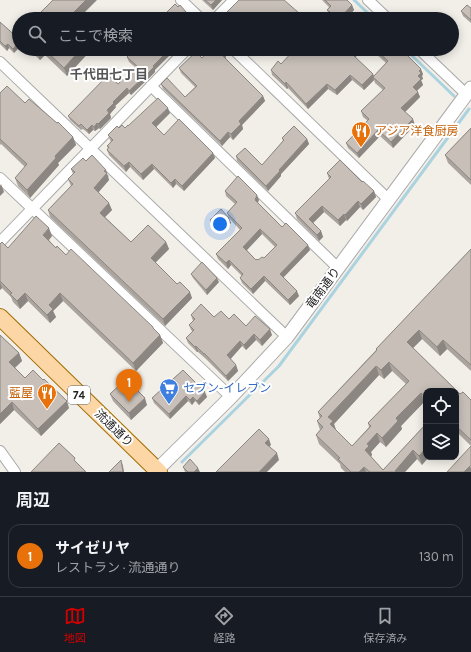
<!DOCTYPE html>
<html lang="ja">
<head>
<meta charset="utf-8">
<style>
  :root { --surface:#171b24; --page:#242831; --text:#f1f3f6; --muted:#9ea1a6; --line:#363941; --accent:#d40000 }
  body { margin:0; font-family:Karla,"Noto Sans JP",sans-serif; background:var(--page); color:var(--text) }
  .controls { position:absolute; right:12px; bottom:12px; display:grid; overflow:hidden; border-radius:8px; box-shadow:0 2px 10px #0003 }
  .controls button { width:36px; height:36px; display:grid; place-items:center; padding:0; border:0; border-bottom:1px solid var(--line); background:var(--surface); color:var(--text); font:20px sans-serif }
  .you { position:absolute; left:220px; top:224px; width:14px; height:14px; margin:-10px; border:3px solid #fff; border-radius:50%; background:#1a73e8; box-shadow:0 0 0 6px #1a73e833 }
  .badge { display:grid; place-items:center; width:26px; height:26px; border-radius:50%; background:var(--accent); color:#fff; font-size:13px; font-weight:700 }
  .pin { position:absolute; translate:-50% -33px; filter:drop-shadow(0 1px 2px #0008) }
  .pin::after { content:''; position:absolute; top:21px; width:14px; height:12px; background:inherit; clip-path:polygon(0 0,100% 0,50% 100%) }
  .list { margin:0; padding:0; list-style:none }
  h2 { display:flex; justify-content:space-between; align-items:center; height:52px; margin:0; padding:0 16px; font-size:17px }
  h2 small { font-size:13px; font-weight:400; color:var(--muted) }
  .list li { display:grid; grid-template-columns:26px 1fr auto; gap:12px; align-items:center; box-sizing:border-box; height:64px; margin:0 8px 8px; padding:0 8px; border:1px solid var(--line); border-radius:12px }
  .list b { display:block; font-size:15px; white-space:nowrap }
  .list p { margin:0; font-size:13px; white-space:nowrap; color:var(--muted) }
  .list em { font-size:13px; font-style:normal; color:var(--muted) }
  .icon { flex:none; width:22px; height:22px; fill:none; stroke:currentColor; stroke-width:2; stroke-linecap:round; stroke-linejoin:round }
  .map { position:relative; flex:none; width:471px; height:472px; overflow:hidden }
  .search { position:absolute; background:var(--surface); box-shadow:0 2px 10px #0003; left:12px; right:12px; top:12px; height:44px; display:flex; align-items:center; gap:10px; box-sizing:border-box; padding:0 14px; border-radius:22px; color:var(--muted); font-size:15px }
  .sheet { height:124px; background:var(--surface) }
  nav { display:flex; justify-content:space-around; align-items:center; box-sizing:border-box; height:56px; border-top:1px solid var(--line); background:var(--surface); font-size:11px; color:var(--muted) }
  nav a { display:grid; justify-items:center; gap:2px }
  nav .on { color:var(--accent) }
  .map>svg:first-child { display:block }
</style>
</head>
<body>
<div class="map">
<svg width="471" height="472" viewBox="0 0 471 472">
  <rect width="100%" height="100%" fill="#f2efe9"/>
  <g fill="none" stroke-linecap="round" stroke-linejoin="round">
    <g stroke="#aad3df" stroke-width="3">
      <path d="M354,0L374,19"/>
      <path d="M405,49L454,96"/>
      <path d="M182,462L279,366L469,109"/>
    </g>
    <defs>
      <g id="minor">
        <path d="M181,0L201,19"/>
        <path d="M368,0L388,19"/>
        <path d="M215,19L234,0"/>
        <path d="M233,49L389,200"/>
        <path d="M419,49L467,95"/>
        <path d="M0,62L287,337"/>
        <path d="M151,86L338,268"/>
        <path d="M0,178L231,397"/>
        <path d="M0,242L187,49"/>
        <path d="M0,451L15,472"/>
      </g>
      <path id="tertiary" d="M155,472L231,397L287,337L471,88"/>
      <path id="primary" d="M0,317L159,472"/>
    </defs>
    <use href="#minor" stroke="#a9a9a9" stroke-width="12"/>
    <use href="#tertiary" stroke="#a9a9a9" stroke-width="15"/>
    <use href="#primary" stroke="#a06b00" stroke-width="18"/>
    <use href="#minor" stroke="#fff" stroke-width="10"/>
    <use href="#tertiary" stroke="#fff" stroke-width="13"/>
    <use href="#primary" stroke="#fcd6a4" stroke-width="16"/>
  </g>
  <g fill="#aba49e" fill-rule="evenodd">
    <path d="M202,0H222L213,10Z"/>
    <path d="M322,0H347L352,5L354,10L346,19H323L329,14L327,10L329,7Z"/>
    <path d="M471,8V23L463,16L461,11Z"/>
    <path d="M0,22L19,39L14,53L9,48L7,51L0,44Z"/>
    <path d="M28,49H92L67,76L45,55L40,60Z"/>
    <path d="M372,49H401L423,74L422,76L423,79L421,80L423,85L417,91L420,97L405,112L415,125L393,148L380,136L359,158L348,148L346,143L368,121L363,117L361,111L383,90L375,83L374,80L364,90L352,80L337,95L328,89L308,109L288,88L287,89L272,75L271,70L281,64L355,57L373,74L374,76L386,63L373,51Z"/>
    <path d="M127,57L155,70V72L148,79L131,95L129,93L115,106L116,107L110,114L111,118L100,129L99,128L95,131L93,130L89,134L83,129L81,130L70,120L68,116L118,84L135,67L129,62Z"/>
    <path d="M226,57L225,59L263,96L265,101L242,125L243,129L233,140L230,137L222,146L163,89L161,84L185,97L195,87L181,73L179,68L202,58Z"/>
    <path d="M0,93L25,103L57,123L73,137L76,145L58,163L59,165L30,198L18,186L15,178L25,167L1,144L0,145Z"/>
    <path d="M170,113L156,127L164,135L213,153L215,158L184,191L176,184L173,188L154,169L143,180L130,167L126,172L109,155L107,150L108,148L107,146L111,142L110,140L108,135L119,128H125L128,126Z"/>
    <path d="M471,128V185L448,163L445,155Z"/>
    <path d="M282,138L307,139L309,144L281,174V176L268,191L237,161L236,156L262,165L283,141Z"/>
    <path d="M86,161L109,176L108,177L109,180L98,193L112,210L105,217L131,242H166L169,249L155,263L192,298L165,326L50,217L48,210L71,186L68,179L73,174L71,169Z"/>
    <path d="M327,173L362,182L374,191L376,197L363,210L360,207L347,221L346,220L340,226L324,212L313,223L321,231L323,237L319,241L297,219L295,213L329,179Z"/>
    <path d="M225,191L259,200L258,203L282,227L310,250L283,277L299,296L290,305L265,281L253,294L242,283L240,278L242,276L231,265L228,269L218,259L216,254L240,230L229,218L227,213L235,204L226,196ZM262,234L275,247L264,258L258,260H256L247,250Z"/>
    <path d="M229,218L231,223L220,233L211,224L210,220Z"/>
    <path d="M52,236L49,240L56,248L66,255L154,330L160,335L163,343L136,371L63,301L53,311L56,317L50,323L28,301L20,309L13,302L11,297L2,288L0,290V244L8,248Z"/>
    <path d="M471,249V371L447,349L440,356L422,339L413,348L460,394L471,400V446L456,431V391H426V403L424,402L401,426L402,429L386,447L380,442L371,452L372,455L371,457L383,470L426,424L422,465L417,459L405,472H345L341,468L340,464L319,444L316,435L320,430L317,421L320,419L318,412L376,350V349ZM392,371L406,384L368,423L369,427L352,446L336,430L334,424L379,375L384,379Z"/>
    <path d="M191,274L219,282L207,295L193,278Z"/>
    <path d="M191,315L214,317L229,319L246,326L272,335L262,346L256,340L246,350L242,346L230,359L236,365L238,371L228,381L206,359L198,352H197L188,343L186,338L193,332L191,330L189,325L193,321Z"/>
    <path d="M0,335L19,353L22,361L15,368L25,378L69,408L41,436L14,410L0,424Z"/>
    <path d="M183,370L207,397L199,405L195,401L192,405L188,401L170,419L154,403L152,398Z"/>
    <path d="M110,394L147,405L131,420L113,401Z"/>
    <path d="M183,467L200,472H185Z"/>
  </g>
  <g fill="#8b8681">
    <path d="M86,0H97L78,19H73L72,16V14Z"/>
    <path d="M216,0H222L213,10L211,5Z"/>
    <path d="M352,5L354,10L346,19H339Z"/>
    <path d="M299,13L301,19H294Z"/>
    <path d="M19,42V48L14,53L13,49Z"/>
    <path d="M8,44L9,48L7,51L5,46Z"/>
    <path d="M40,49H43L45,55L40,60L37,52Z"/>
    <path d="M81,49H92L67,76L64,68Z"/>
    <path d="M170,49H176L155,70V72L148,79L131,95L129,91Z"/>
    <path d="M356,49H363L354,59L352,54Z"/>
    <path d="M224,52L226,57L224,60L222,55Z"/>
    <path d="M421,69L423,74L422,76L423,79L421,80L423,85L415,92L413,87L418,76L419,71Z"/>
    <path d="M373,74L375,79L373,77L374,80L364,90L362,85Z"/>
    <path d="M350,75L352,80L337,95L335,90Z"/>
    <path d="M286,82L288,88L287,89L285,84Z"/>
    <path d="M327,84L328,89L308,109L306,104Z"/>
    <path d="M127,88L129,93L115,106L116,107L110,114L111,118L100,129L98,124L107,110L113,102Z"/>
    <path d="M418,92L420,97L403,114L401,108Z"/>
    <path d="M263,96L265,101L242,125L243,129L233,140L231,134L239,121Z"/>
    <path d="M168,108L170,113L154,129L152,123Z"/>
    <path d="M413,119L415,125L393,148L391,142Z"/>
    <path d="M97,123L99,128L95,131L94,127Z"/>
    <path d="M92,125L93,130L89,134L87,130Z"/>
    <path d="M378,130L380,136L359,158L357,153Z"/>
    <path d="M228,132L230,137L222,146L220,141Z"/>
    <path d="M73,137L76,145L58,163L59,165L30,198L27,190L55,156Z"/>
    <path d="M307,139L309,144L281,174V176L268,191L266,186L279,170Z"/>
    <path d="M213,153L215,158L184,191L182,186Z"/>
    <path d="M129,162L130,167L126,172L124,166Z"/>
    <path d="M152,164L154,169L143,180L141,174Z"/>
    <path d="M106,170L109,180L96,195L94,188L104,171Z"/>
    <path d="M175,179L176,184L173,188L171,183Z"/>
    <path d="M1,184L4,192L0,196V186Z"/>
    <path d="M374,191L376,197L363,210L361,204Z"/>
    <path d="M257,195L259,200L256,205L255,200Z"/>
    <path d="M358,201L360,207L347,221L345,215Z"/>
    <path d="M109,203L112,210L103,219L100,213Z"/>
    <path d="M322,206L324,212L311,225L309,219Z"/>
    <path d="M344,214L346,220L340,226L338,220Z"/>
    <path d="M229,218L231,223L220,233L218,228Z"/>
    <path d="M49,228L52,236L46,243L43,235Z"/>
    <path d="M260,229L262,234L245,252L243,247Z"/>
    <path d="M321,231L323,237L319,241L317,235Z"/>
    <path d="M166,242L169,249L153,265L151,258Z"/>
    <path d="M308,245L310,250L282,279L280,274Z"/>
    <path d="M229,260L231,265L228,269L226,263Z"/>
    <path d="M264,276L265,281L253,294L251,289Z"/>
    <path d="M217,278L219,282L207,295L206,290Z"/>
    <path d="M0,282L2,288L0,290Z"/>
    <path d="M297,291L299,296L290,305L288,300Z"/>
    <path d="M190,292L192,298L165,326L163,319Z"/>
    <path d="M25,293L28,301L20,309L17,301Z"/>
    <path d="M60,293L63,301L53,311L56,317L50,323L47,315L49,305Z"/>
    <path d="M270,329L272,335L262,346L260,340Z"/>
    <path d="M419,330L422,339L410,351L407,342Z"/>
    <path d="M254,334L256,340L246,350L244,345Z"/>
    <path d="M160,335L163,343L136,371L133,363Z"/>
    <path d="M443,340L447,349L440,356L437,347Z"/>
    <path d="M240,341L242,346L229,361L227,355Z"/>
    <path d="M196,346L198,352H197L195,347Z"/>
    <path d="M19,353L22,361L12,370L9,362Z"/>
    <path d="M389,362L392,371L384,379L381,370Z"/>
    <path d="M236,365L238,371L228,381L226,376Z"/>
    <path d="M376,366L379,375L334,424L336,430L330,424L328,417Z"/>
    <path d="M205,392L207,397L199,405L197,401Z"/>
    <path d="M421,393L424,402L401,426L402,429L386,447L382,438L396,418Z"/>
    <path d="M186,396L188,401L170,419L169,414Z"/>
    <path d="M193,397L195,401L192,405L190,400Z"/>
    <path d="M145,398L147,405L131,420L129,413Z"/>
    <path d="M67,401L69,408L41,436L38,429Z"/>
    <path d="M12,402L14,410L0,424V414Z"/>
    <path d="M377,433L380,442L371,452L372,455L368,459L365,450L367,444Z"/>
    <path d="M269,439L271,445L267,449L265,443Z"/>
    <path d="M426,448V457H429L422,465L419,456Z"/>
    <path d="M413,450L417,459L405,472H395V471Z"/>
    <path d="M277,453L279,460L267,472H259Z"/>
    <path d="M121,460L123,466L124,472H123Z"/>
    <path d="M470,466L471,468V472H464Z"/>
    <path d="M364,467L366,472H359Z"/>
    <path d="M198,468L200,472H194Z"/>
  </g>
  <g fill="#c7bfb8" stroke="#8b8681" fill-rule="evenodd">
    <path d="M53,0H86L72,14L73,15L72,16L74,19H34Z"/>
    <path d="M205,0H216L211,5Z"/>
    <path d="M239,0H284L299,13L294,19H264L261,16L258,19H220Z"/>
    <path d="M325,0H347L352,5L339,19H323L330,12L327,10L331,6Z"/>
    <path d="M175,4L178,7L180,5L192,19H162L166,14H165Z"/>
    <path d="M467,5L471,8V20L461,11Z"/>
    <path d="M0,22L19,39V42L13,49L8,44L5,46L0,41Z"/>
    <path d="M34,49H40L37,52Z"/>
    <path d="M44,49H81L64,68Z"/>
    <path d="M135,49H170L153,66L154,67L146,75L129,91L127,88L113,102L114,103L107,110L109,113L98,124L97,123L94,127L92,125L87,130L81,124L79,126L68,116L108,75L118,84L137,66L127,57Z"/>
    <path d="M210,49H222L224,52L222,55L263,96L239,121L241,124L231,134L228,132L220,141L161,84L167,78L185,97L197,86L179,68L196,52L202,58Z"/>
    <path d="M295,49H356L352,54L373,74L362,85L350,75L335,90L327,84L306,104L286,82L285,84L271,70L278,61L281,64Z"/>
    <path d="M375,49H401L421,69L419,71L421,73L418,76L421,79L413,87L418,92L401,108L413,119L391,142L378,130L357,153L346,143L369,119L361,111L385,88L373,77L388,61Z"/>
    <path d="M7,86L25,103L29,99L57,123L58,122L73,137L55,156L56,158L27,190L15,178L27,164L0,139V93Z"/>
    <path d="M158,98L168,108L152,123L164,135L179,119L213,153L182,186L175,179L171,183L152,164L141,174L129,162L124,166L107,150L109,147L107,146L113,140L108,135L117,126L119,128L122,125L125,128L128,125V126Z"/>
    <path d="M294,126L307,139L279,170L280,171L266,186L236,156L245,148L262,165L284,140L282,138Z"/>
    <path d="M471,128V180L445,155Z"/>
    <path d="M92,155L106,170L104,171L107,173L94,188L109,203L100,213L131,242L148,225L166,242L151,258L177,284L180,282L190,292L163,319L48,210L73,184L68,179L75,172L71,169L83,158L86,161Z"/>
    <path d="M340,160L362,182L363,181L374,191L361,204L358,201L345,215L344,214L338,220L322,206L309,219L321,231L317,235L295,213L331,177L327,173Z"/>
    <path d="M238,176L257,195L255,200L282,227L286,223L308,245L280,274L297,291L288,300L264,276L251,289L240,278L243,274L229,260L226,263L216,254L242,228L227,213L237,202L225,191ZM260,229L277,245L264,258L262,257L258,260L257,259L256,260L243,247Z"/>
    <path d="M221,209L229,218L218,228L210,220Z"/>
    <path d="M36,216L49,228L43,235L56,248L57,246L66,255L71,249L153,327V328L160,335L133,363L60,293L49,305L53,309L47,315L25,293L17,301L10,294L12,293L0,281V244L2,242L8,248Z"/>
    <path d="M471,249V365L443,340L437,347L419,330L407,342L460,394L463,392L471,400V440L456,426V391H426V397L421,393L396,418L398,421L382,438L377,433L367,444L369,446L365,450L383,470L426,424V448L419,456L413,450L395,471L396,472H370L364,467L359,472H351L338,459L340,458L316,435L323,427L317,421L322,416L318,412L377,350L376,349ZM389,362L409,381L368,423L371,426L352,446L330,424L333,421L328,417L376,366L381,370Z"/>
    <path d="M202,262L217,278L206,290L191,274Z"/>
    <path d="M201,304L214,317L221,311L229,319L234,314L246,326L255,316L270,329L260,340L254,334L244,345L240,341L227,355L236,365L226,376L204,353V354L196,346L195,347L186,338L194,330L189,325L195,319L191,315Z"/>
    <path d="M0,335L19,353L9,362L25,378L33,370L43,380L44,379L67,401L38,429L12,402L0,414Z"/>
    <path d="M183,370L205,392L197,401L193,397L190,400L186,396L169,414L152,398Z"/>
    <path d="M126,379L145,398L129,413L110,394Z"/>
    <path d="M259,429L269,439L265,443L277,453L259,472H216Z"/>
    <path d="M59,443L75,458L74,460L86,472H31Z"/>
    <path d="M471,446V466H470L464,472H447Z"/>
    <path d="M190,459L198,468L194,472H188L183,467Z"/>
    <path d="M121,460L123,472H109Z"/>
  </g>
  <defs>
    <symbol id="restaurant-pin" viewBox="-11 -11 22 30"><path d="M0 17L-7.5 6A9.5 9.5 0 1 1 7.5 6Z" fill="#e8710a" stroke="#fff"/><path d="M-5-6h1v4h1v-4h1v4h1v-4h1v5L-1.5 .5V6h-2V.5L-5-1ZM5-6V6H3V1.5H1.5Q1.5-4 5-6Z" fill="#fff"/></symbol>
    <symbol id="supermarket-pin" viewBox="-11 -11 22 30"><path d="M0 17L-7.5 6A9.5 9.5 0 1 1 7.5 6Z" fill="#3f7fe0" stroke="#fff"/><path d="M-6-5.5h2.5l.6 2H6L4.5 2H-2.5L-4.4-4H-6ZM-1.5 3.2a1.3 1.3 0 1 0 .1 0ZM3 3.2a1.3 1.3 0 1 0 .1 0Z" fill="#fff"/></symbol>
  </defs>
  <g fill-rule="evenodd">
    <use href="#restaurant-pin" x="350" y="120" width="22" height="30"/>
    <use href="#supermarket-pin" x="158" y="377" width="22" height="30"/>
    <use href="#restaurant-pin" x="36" y="382" width="22" height="30"/>
  </g>
  <g text-anchor="middle" dominant-baseline="central" stroke-width="4" stroke-linejoin="round" paint-order="stroke">
    <rect fill="#fff" stroke="#646464" stroke-width="1" x="68" y="386" width="22" height="18" rx="3"/>
    <g font-size="11" font-weight="bold" fill="#222">
      <text x="79" y="395">74</text>
    </g>
    <g font-size="12" fill="#c56008" stroke="#fff" text-anchor="start">
      <text x="375" y="131">アジア洋食厨房</text>
      <text x="33" y="393" text-anchor="end">藍屋</text>
    </g>
    <g font-size="12" fill="#222" stroke="#fff">
      <text transform="translate(323 288) rotate(-53)">竜南通り</text>
      <text transform="translate(114 428) rotate(44)">流通通り</text>
    </g>
    <g font-size="12" fill="#366cbe" stroke="#fff" text-anchor="start">
      <text x="183" y="388">セブン-イレブン</text>
    </g>
    <g font-size="13" font-weight="bold" fill="#555" stroke="#fff">
      <text x="109" y="74">千代田七丁目</text>
    </g>
  </g>
</svg>
<div class="controls">
<button><svg class="icon" aria-label="locate" viewBox="0 0 24 24"><circle cx="12" cy="12" r="6"/><path d="M12 2v4M12 18v4M2 12h4M18 12h4"/></svg></button>
<button><svg class="icon" aria-label="layers" viewBox="0 0 24 24"><path d="M12 4l9 5-9 5-9-5zM3 14l9 5 9-5"/></svg></button>
</div>
<div class="you"></div>
<div class="pin badge" style="left:129px;top:402px;background:#e8710a">1</div>
<div class="search"><svg class="icon" aria-label="search" viewBox="0 0 24 24"><circle cx="10" cy="10" r="6"/><path d="M15 15l6 6"/></svg>ここで検索</div>
</div>
<section class="sheet">
<h2>周辺<small></small></h2>
<ul class="list">
<li><span class="badge" style="background:#e8710a">1</span><div><b>サイゼリヤ</b><p>レストラン · 流通通り</p></div><em>130 m</em></li>
</ul>
</section>
<nav>
<a class="on"><svg class="icon" aria-label="map" viewBox="0 0 24 24"><path d="M3 6l6-2 6 2 6-2v14l-6 2-6-2-6 2zM9 4v14M15 6v14"/></svg>地図</a>
<a><svg class="icon" aria-label="directions" viewBox="0 0 24 24"><path d="M12 3l9 9-9 9-9-9zM9 14v-3h6M13 9l2 2-2 2"/></svg>経路</a>
<a><svg class="icon" aria-label="saved" viewBox="0 0 24 24"><path d="M7 4h10v16l-5-4-5 4z"/></svg>保存済み</a>
</nav>
</body>
</html>
